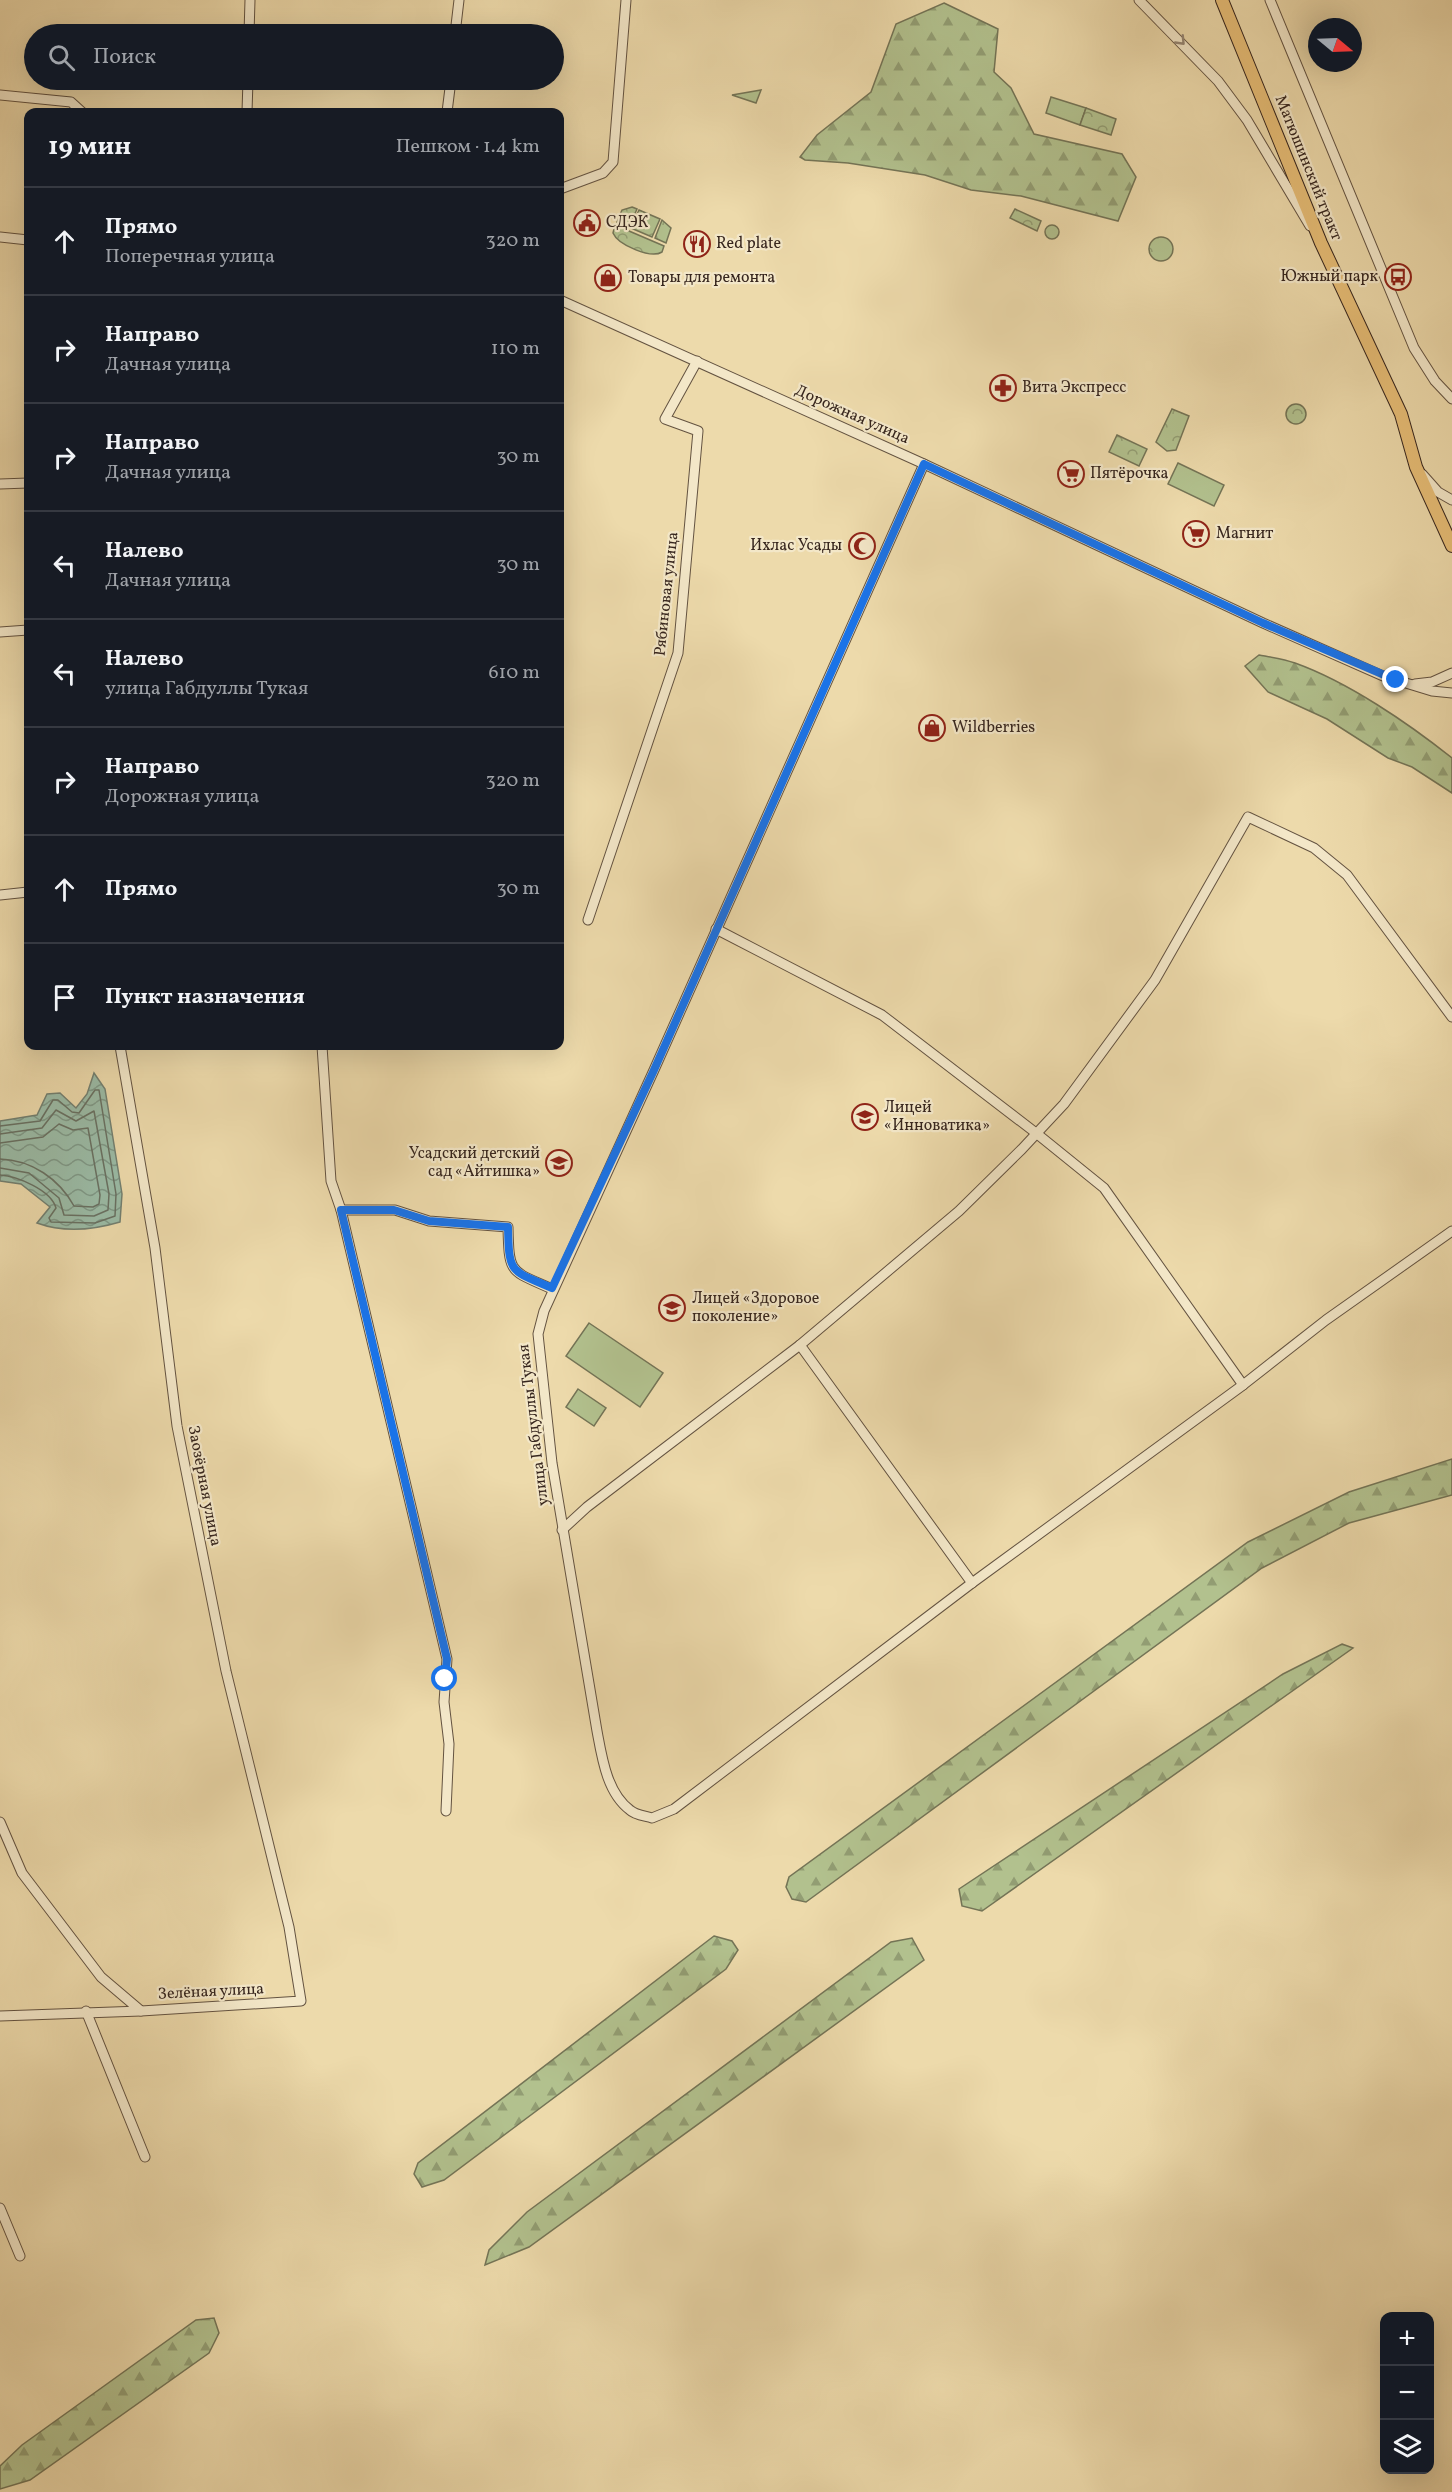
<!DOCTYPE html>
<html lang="ru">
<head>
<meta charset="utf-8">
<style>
  :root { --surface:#171b24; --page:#20242c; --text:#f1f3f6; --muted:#9ea1a6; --line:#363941 }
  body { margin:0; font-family:Vollkorn,serif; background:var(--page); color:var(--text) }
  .controls { position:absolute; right:18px; bottom:18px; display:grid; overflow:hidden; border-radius:12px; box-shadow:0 6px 24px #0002 }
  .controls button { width:54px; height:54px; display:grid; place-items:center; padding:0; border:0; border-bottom:2px solid var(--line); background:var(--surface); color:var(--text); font:30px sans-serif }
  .compass { position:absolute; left:1308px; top:18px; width:54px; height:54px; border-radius:50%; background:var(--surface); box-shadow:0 6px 24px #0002; rotate:109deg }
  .stop { position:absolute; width:18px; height:18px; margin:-14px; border:4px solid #1a73e8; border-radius:50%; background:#fff }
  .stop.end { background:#1a73e8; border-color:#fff; box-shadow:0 2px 6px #0008 }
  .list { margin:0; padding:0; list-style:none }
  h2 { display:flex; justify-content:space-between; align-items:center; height:78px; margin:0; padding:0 24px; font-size:26px }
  h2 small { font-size:20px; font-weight:400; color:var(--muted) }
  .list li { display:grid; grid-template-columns:39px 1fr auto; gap:18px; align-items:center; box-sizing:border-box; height:108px; padding:0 24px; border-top:2px solid var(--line) }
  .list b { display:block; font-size:22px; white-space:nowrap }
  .list p { margin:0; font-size:20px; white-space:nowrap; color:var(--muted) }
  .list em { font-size:20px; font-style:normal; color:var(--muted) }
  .icon { flex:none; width:33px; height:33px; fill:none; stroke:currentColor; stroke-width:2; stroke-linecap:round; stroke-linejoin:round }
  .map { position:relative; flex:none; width:1452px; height:2492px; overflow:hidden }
  .search { position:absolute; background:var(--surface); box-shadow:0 6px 24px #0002; left:24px; top:24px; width:540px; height:66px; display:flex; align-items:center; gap:15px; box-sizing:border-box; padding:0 21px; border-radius:33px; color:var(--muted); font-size:22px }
  .panel { position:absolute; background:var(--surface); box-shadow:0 6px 24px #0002; left:24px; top:108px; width:540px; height:942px; border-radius:12px }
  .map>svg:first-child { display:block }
</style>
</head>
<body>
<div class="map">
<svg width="1452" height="2492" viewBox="0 0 1452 2492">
  <defs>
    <pattern id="forest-firs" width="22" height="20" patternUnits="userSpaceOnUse" patternTransform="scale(1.5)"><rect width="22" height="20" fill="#b2c18e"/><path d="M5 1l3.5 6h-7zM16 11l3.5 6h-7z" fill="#929d73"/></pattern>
    <pattern id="park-crowns" width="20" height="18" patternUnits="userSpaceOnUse" patternTransform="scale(1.5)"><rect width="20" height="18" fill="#b2c18e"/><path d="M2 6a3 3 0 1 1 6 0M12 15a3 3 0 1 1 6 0" fill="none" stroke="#929d73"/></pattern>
    <pattern id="water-waves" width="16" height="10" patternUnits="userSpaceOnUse" patternTransform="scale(1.5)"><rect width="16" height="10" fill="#9abba6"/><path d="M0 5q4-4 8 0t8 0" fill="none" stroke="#7e9887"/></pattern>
  </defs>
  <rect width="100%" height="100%" fill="#eddaab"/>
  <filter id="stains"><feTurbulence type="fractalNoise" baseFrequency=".00333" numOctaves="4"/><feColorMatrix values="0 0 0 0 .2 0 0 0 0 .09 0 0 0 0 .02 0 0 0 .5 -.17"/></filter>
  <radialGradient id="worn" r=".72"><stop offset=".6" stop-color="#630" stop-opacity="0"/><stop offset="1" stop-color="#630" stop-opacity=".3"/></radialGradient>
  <g fill="#b2c18e" stroke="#747456" stroke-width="1.5">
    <path d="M1051,97L1086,108L1080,125L1046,113Z"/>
    <path d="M1178,463L1224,485L1214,506L1168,484Z"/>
    <path d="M589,1323L663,1373L640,1407L566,1356Z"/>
    <path d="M578,1389L606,1408L594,1426L566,1407Z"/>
  </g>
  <g fill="url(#forest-firs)" stroke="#747456" stroke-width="1.5">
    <path d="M944,3L998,29L994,72L1011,88L1034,134L1122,154L1136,177L1118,221L1021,196L971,190L925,175L848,163L805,160L800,157L817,135L871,92L896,24Z"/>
    <path d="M1259,655C1270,657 1284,659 1295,663C1348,682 1408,723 1452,758V793L1412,767L1388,758L1327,719L1268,692L1245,666Z"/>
    <path d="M1452,1459V1495L1349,1523L1262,1568L806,1902L792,1899L786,1887L789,1877L1248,1542L1349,1492Z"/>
    <path d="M1342,1644L1353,1648L982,1911L962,1906L959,1889L1283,1674Z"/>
    <path d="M714,1936L732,1941L738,1950L726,1969L444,2180L422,2187L414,2174L418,2163Z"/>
    <path d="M912,1938L924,1960L529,2247L485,2265L489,2250L527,2212L891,1942Z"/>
    <path d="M214,2318L219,2333L209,2353L30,2480L0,2489V2466L22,2445L196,2320Z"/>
  </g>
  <g fill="url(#park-crowns)" stroke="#747456" stroke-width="1.5">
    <path d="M761,90L756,103L732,95Z"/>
    <path d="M1086,108L1116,119L1111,135L1080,125Z"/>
    <path d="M632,207L637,209L629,227L617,222L622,210Z"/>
    <path d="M1015,209L1041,221L1037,231L1010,218Z"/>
    <path d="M639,210L660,219L652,237L631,228Z"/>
    <path d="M662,220L671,228L666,243L655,238Z"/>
    <path d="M615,225L664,246L662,252C651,259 618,245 613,233Z"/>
    <circle cx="1052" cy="232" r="7"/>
    <circle cx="1161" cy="249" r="12"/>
    <circle cx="1296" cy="414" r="10"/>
    <path d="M1172,409L1189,416L1176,450L1167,451L1156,442Z"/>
    <path d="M1117,435L1147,449L1139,466L1109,452Z"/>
  </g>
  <path fill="url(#water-waves)" stroke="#727f70" stroke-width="1.5" d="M94,1073L105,1089L122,1194L120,1222C93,1230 64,1233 37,1223L50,1207L21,1184L0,1181V1121L37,1115L47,1094L60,1093L76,1108L87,1094Z"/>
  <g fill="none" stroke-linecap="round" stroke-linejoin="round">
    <g stroke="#687062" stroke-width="1.5">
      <path d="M0,1126L40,1121L53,1100H58L72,1112L79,1113L95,1090H99L116,1194L115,1216L95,1223L51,1222L49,1218L56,1208C51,1190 17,1176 0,1175"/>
      <path d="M0,1134L42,1128L56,1110L76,1121L94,1111L109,1194L108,1210L94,1216L64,1215L59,1198L29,1173L0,1168"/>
      <path d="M0,1143L43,1137L59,1124L73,1130L88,1128L100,1195L99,1204L93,1207L74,1206C59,1179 32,1160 0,1159"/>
    </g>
    <defs>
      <g id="minor">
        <path d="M1139,0L1218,81L1247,120L1310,226"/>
        <path d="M1270,0L1414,348L1435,381L1452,399"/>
        <path d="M249,34L250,0"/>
        <path d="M455,34L459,0"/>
        <path d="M0,95L71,102L82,112"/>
        <path d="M247,112L248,80"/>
        <path d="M447,112L451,80"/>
        <path d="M560,189L603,173L613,162L626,0"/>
        <path d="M0,237L28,240"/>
        <path d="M560,300L924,464L1263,623L1383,676L1432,691L1452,693"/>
        <path d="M924,464L654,1070L544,1311L538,1334L552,1463L597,1731C602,1758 607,1793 630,1810C635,1815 646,1816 652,1818L674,1809L972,1583L1243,1385L1326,1320L1452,1231"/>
        <path d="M1422,474L1438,492L1452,500"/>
        <path d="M0,484L28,483"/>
        <path d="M0,632L28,630"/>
        <path d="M1415,684L1432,682L1452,673"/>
        <path d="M0,895L28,892"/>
        <path d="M588,920L678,653L698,431L665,419L697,361"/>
        <path d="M716,929L882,1015L1036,1133L1104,1188L1243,1385"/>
        <path d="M322,1046L331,1181L341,1210L447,1659L444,1702L449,1744L446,1811"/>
        <path d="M341,1210H395L429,1221L508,1227C509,1275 510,1270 552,1289"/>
        <path d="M800,1345L972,1583"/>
        <path d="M562,1530L587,1507L800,1345L959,1211L1022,1149L1064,1104L1155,980L1248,817L1314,848L1347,875L1452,1017"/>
        <path d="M0,1822L22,1873L101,1977L141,2011L301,2001L289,1927L226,1671L177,1426L155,1248L120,1046"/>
        <path d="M86,2011L145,2157"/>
        <path d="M0,2016L141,2011"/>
        <path d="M0,2208L20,2256"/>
      </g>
      <path id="major" d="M1222,0L1321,243L1401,414L1416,467L1452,546"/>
    </defs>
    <use href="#minor" stroke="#645341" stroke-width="11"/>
    <use href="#major" stroke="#37261e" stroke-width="14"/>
    <use href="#minor" stroke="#f3e7c8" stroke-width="9"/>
    <use href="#major" stroke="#e6bd76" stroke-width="12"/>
  </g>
  <defs><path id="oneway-chevron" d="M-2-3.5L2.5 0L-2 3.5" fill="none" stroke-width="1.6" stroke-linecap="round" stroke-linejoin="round" transform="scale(1.5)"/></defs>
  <use stroke="#958673" href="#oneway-chevron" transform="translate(1181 41) rotate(46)"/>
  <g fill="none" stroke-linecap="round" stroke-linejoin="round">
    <path stroke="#1a73e8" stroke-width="8" d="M445,1679L447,1659L341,1210H394L429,1221L508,1227C509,1274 510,1270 552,1288L654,1070L924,464L1263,623L1396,680"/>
  </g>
  <defs>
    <symbol id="civic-ring" viewBox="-11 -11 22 22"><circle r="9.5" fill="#f3e7c8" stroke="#8f2418" stroke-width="1.5"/><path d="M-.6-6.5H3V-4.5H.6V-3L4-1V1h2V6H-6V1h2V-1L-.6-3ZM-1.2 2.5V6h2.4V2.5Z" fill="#8f2418"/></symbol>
    <symbol id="restaurant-ring" viewBox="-11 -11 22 22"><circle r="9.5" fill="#f3e7c8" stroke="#8f2418" stroke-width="1.5"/><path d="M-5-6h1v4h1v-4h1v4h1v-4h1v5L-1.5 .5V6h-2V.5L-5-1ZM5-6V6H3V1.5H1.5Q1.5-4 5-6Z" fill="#8f2418"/></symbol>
    <symbol id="bus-ring" viewBox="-11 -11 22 22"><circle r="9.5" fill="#f3e7c8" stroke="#8f2418" stroke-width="1.5"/><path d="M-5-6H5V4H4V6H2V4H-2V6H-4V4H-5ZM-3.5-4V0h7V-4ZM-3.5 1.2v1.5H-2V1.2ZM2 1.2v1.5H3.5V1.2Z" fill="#8f2418"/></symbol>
    <symbol id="shop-ring" viewBox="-11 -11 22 22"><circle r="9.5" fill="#f3e7c8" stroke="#8f2418" stroke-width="1.5"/><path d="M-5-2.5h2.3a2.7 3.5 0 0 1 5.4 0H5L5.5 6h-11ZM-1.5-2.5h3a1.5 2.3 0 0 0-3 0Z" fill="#8f2418"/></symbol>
    <symbol id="pharmacy-ring" viewBox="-11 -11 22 22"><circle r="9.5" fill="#f3e7c8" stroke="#8f2418" stroke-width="1.5"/><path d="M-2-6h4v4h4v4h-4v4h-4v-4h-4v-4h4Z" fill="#8f2418"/></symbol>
    <symbol id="supermarket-ring" viewBox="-11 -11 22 22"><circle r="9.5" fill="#f3e7c8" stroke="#8f2418" stroke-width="1.5"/><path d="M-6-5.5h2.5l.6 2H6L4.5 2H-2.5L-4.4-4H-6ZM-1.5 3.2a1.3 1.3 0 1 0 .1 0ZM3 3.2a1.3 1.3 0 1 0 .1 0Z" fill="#8f2418"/></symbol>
    <symbol id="mosque-ring" viewBox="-11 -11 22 22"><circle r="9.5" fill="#f3e7c8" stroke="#8f2418" stroke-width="1.5"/><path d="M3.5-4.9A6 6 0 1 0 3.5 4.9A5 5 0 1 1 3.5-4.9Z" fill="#8f2418"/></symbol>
    <symbol id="school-ring" viewBox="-11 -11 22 22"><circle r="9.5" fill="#f3e7c8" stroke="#8f2418" stroke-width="1.5"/><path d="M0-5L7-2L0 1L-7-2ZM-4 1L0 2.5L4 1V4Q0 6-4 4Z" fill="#8f2418"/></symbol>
  </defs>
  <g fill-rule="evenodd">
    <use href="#civic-ring" x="572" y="208" width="30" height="30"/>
    <use href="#restaurant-ring" x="682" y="229" width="30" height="30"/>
    <use href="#bus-ring" x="1383" y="262" width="30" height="30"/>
    <use href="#shop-ring" x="593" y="263" width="30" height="30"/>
    <use href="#pharmacy-ring" x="988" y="373" width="30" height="30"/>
    <use href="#supermarket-ring" x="1056" y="459" width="30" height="30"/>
    <use href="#supermarket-ring" x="1181" y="519" width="30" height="30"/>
    <use href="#mosque-ring" x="847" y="531" width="30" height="30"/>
    <use href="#shop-ring" x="917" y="713" width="30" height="30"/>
    <use href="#school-ring" x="850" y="1102" width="30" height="30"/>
    <use href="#school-ring" x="544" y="1148" width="30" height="30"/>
    <use href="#school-ring" x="657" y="1293" width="30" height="30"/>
  </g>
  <g text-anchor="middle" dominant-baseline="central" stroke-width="4.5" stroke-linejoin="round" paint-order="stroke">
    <g font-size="16" fill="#37261e" stroke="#f3e7c8">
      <text transform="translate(1308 168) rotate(68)">Матюшинский тракт</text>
      <text transform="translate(852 415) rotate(24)">Дорожная улица</text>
      <text transform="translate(667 594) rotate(-84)">Рябиновая улица</text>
      <text transform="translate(534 1425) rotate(-97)">улица Габдуллы Тукая</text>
      <text transform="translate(204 1486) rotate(79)">Заозёрная улица</text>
      <text transform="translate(211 1992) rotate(-3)">Зелёная улица</text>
    </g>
    <g font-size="16" fill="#37261e" stroke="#f3e7c8" text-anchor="start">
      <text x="606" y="223">СДЭК</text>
      <text x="716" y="244">Red plate</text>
      <text x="1378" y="277" text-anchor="end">Южный парк</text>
      <text x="628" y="278">Товары для ремонта</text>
      <text x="1022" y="388">Вита Экспресс</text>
      <text x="1090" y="474">Пятёрочка</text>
      <text x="1216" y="534">Магнит</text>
      <text x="842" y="546" text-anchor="end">Ихлас Усады</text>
      <text x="952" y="728">Wildberries</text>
      <text x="884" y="1108">Лицей<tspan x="884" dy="18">«Инноватика»</tspan></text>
      <text x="540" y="1154" text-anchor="end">Усадский детский<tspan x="540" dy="18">сад «Айтишка»</tspan></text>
      <text x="692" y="1299">Лицей «Здоровое<tspan x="692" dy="18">поколение»</tspan></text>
    </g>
  </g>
  <rect width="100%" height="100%" filter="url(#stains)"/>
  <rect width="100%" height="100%" fill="url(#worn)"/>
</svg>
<div class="controls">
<button>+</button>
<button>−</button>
<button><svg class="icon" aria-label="layers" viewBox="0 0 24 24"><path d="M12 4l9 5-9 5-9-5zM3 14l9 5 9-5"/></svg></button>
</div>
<svg class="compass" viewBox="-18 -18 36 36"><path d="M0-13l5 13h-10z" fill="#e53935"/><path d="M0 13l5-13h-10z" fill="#9ea1a6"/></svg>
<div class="stop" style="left:445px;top:1679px"></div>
<div class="stop end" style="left:1396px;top:680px"></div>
<div class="search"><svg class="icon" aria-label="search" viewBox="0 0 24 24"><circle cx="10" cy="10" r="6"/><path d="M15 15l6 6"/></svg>Поиск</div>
<section class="panel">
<h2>19 мин<small>Пешком · 1.4 km</small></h2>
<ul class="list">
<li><svg class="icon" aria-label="ahead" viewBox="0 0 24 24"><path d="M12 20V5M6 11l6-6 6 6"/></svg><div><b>Прямо</b><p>Поперечная улица</p></div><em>320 m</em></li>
<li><svg class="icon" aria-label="right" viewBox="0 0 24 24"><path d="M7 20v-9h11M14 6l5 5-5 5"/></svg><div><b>Направо</b><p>Дачная улица</p></div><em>110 m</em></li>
<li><svg class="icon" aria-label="right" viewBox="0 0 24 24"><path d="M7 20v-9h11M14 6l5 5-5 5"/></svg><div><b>Направо</b><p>Дачная улица</p></div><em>30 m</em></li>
<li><svg class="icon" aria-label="left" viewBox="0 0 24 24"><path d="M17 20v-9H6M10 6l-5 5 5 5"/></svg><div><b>Налево</b><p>Дачная улица</p></div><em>30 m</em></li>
<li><svg class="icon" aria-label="left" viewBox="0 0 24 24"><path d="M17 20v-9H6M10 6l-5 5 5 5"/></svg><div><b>Налево</b><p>улица Габдуллы Тукая</p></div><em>610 m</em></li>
<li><svg class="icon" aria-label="right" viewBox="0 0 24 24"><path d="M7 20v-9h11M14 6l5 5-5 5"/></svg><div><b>Направо</b><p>Дорожная улица</p></div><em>320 m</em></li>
<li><svg class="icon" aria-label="ahead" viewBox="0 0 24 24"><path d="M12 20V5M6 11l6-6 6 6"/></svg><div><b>Прямо</b></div><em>30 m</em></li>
<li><svg class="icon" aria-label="arrive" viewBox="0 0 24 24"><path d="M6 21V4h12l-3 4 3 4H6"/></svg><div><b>Пункт назначения</b></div></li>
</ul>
</section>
</div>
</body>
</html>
